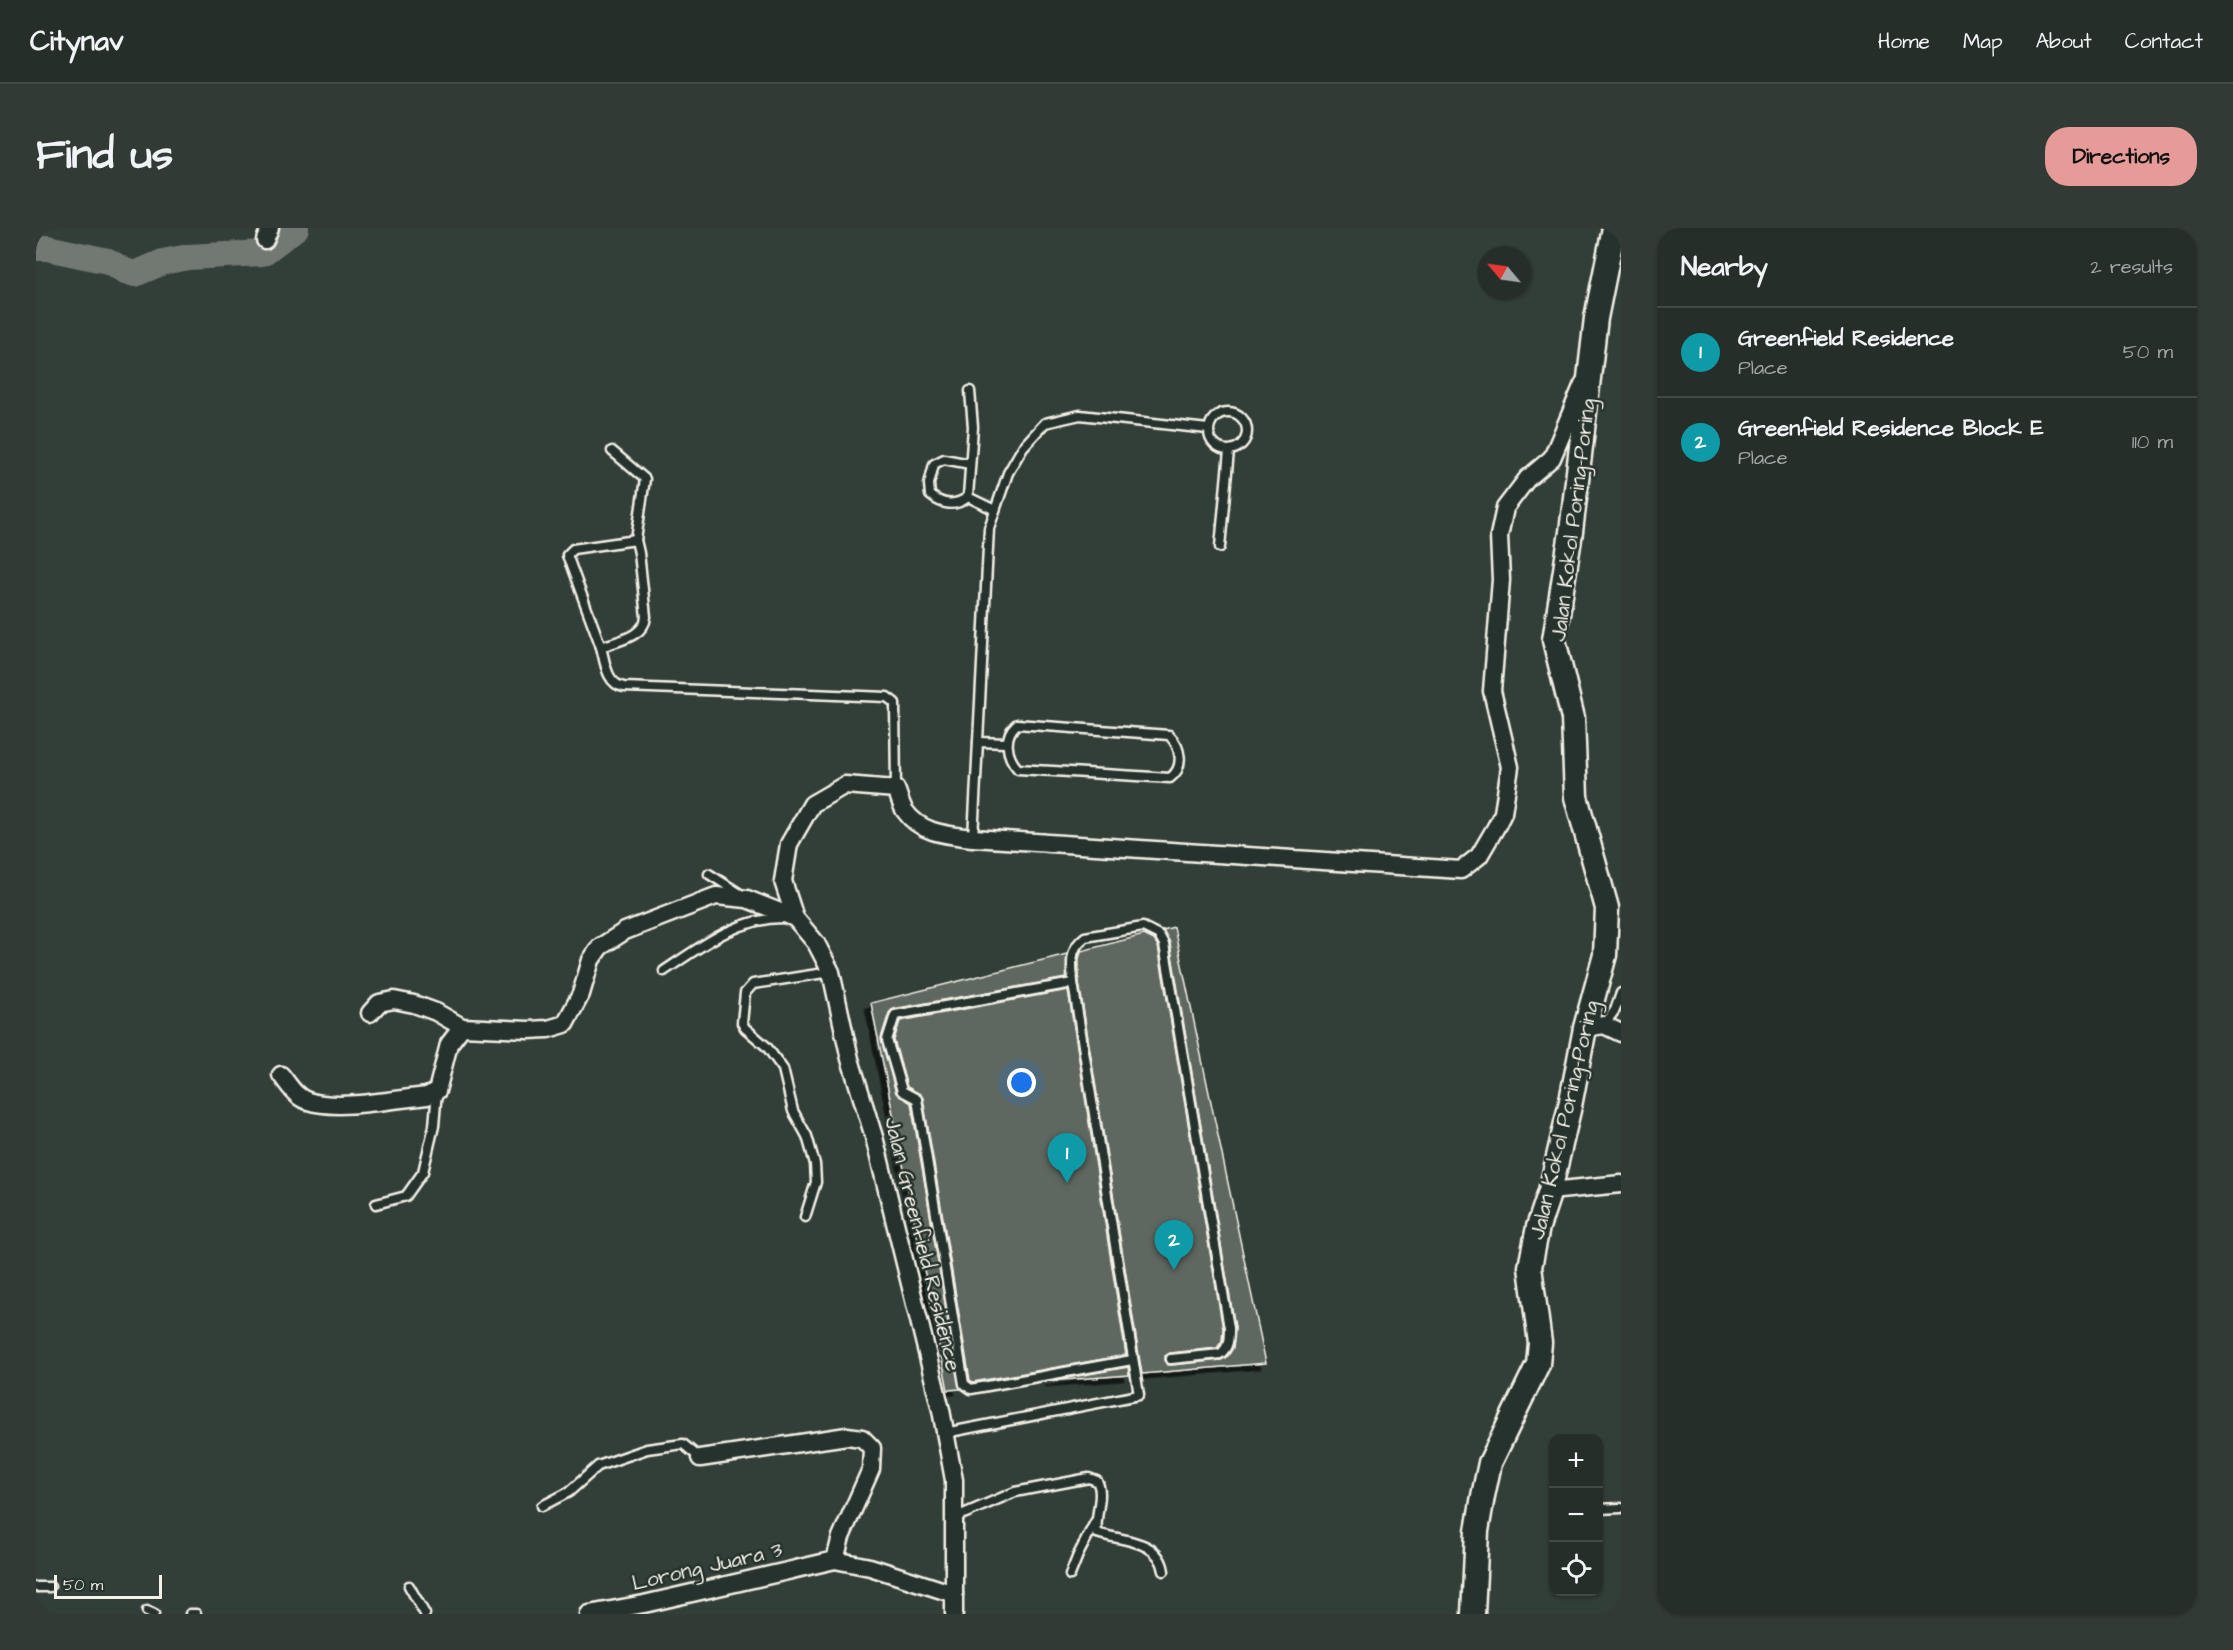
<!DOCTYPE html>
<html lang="en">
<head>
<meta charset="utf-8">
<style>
  :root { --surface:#262e2a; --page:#323a36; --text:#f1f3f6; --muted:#a4a8a8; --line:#424a47; --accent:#e69b98 }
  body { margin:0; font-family:"Architects Daughter",sans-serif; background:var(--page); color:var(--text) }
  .controls { position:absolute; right:18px; bottom:18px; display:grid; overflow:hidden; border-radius:12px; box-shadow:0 2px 4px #0004 }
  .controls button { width:54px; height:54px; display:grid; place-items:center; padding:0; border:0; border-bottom:2px solid var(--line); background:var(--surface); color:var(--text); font:30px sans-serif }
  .compass { position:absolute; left:1441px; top:18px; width:54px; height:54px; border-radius:50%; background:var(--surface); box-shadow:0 2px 4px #0004; rotate:299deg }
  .scale { position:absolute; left:18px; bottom:15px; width:108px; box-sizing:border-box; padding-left:6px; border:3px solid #f4f1e8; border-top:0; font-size:16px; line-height:21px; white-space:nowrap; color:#f4f1e8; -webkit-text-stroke:4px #26332d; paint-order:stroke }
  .you { position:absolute; left:986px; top:855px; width:21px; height:21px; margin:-15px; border:4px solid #fff; border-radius:50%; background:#1a73e8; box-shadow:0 0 0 9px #1a73e833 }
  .badge { display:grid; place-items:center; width:39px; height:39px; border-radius:50%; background:var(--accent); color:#fff; font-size:20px; font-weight:700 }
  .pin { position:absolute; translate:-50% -50px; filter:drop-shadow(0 2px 3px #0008) }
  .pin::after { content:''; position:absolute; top:32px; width:21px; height:18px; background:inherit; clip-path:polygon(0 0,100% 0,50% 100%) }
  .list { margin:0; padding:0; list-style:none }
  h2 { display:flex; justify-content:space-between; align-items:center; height:78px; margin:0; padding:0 24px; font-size:26px }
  h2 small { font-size:20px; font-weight:400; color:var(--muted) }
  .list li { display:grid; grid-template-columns:39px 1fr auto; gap:18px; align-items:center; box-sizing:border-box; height:90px; padding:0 24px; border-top:2px solid var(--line) }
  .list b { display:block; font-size:22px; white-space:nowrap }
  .list p { margin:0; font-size:20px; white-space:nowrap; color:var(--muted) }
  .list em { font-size:20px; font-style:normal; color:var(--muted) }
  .icon { flex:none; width:33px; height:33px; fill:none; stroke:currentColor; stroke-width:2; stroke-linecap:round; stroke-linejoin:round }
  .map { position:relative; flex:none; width:1585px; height:1386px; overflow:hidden; border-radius:24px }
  header { display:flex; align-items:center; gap:36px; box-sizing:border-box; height:84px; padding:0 30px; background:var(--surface); border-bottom:2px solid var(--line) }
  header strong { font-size:28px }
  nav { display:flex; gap:33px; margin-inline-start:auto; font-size:21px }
  .intro { display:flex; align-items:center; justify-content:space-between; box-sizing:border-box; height:144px; padding:0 36px }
  h1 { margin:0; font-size:42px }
  .button { padding:15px 27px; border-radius:24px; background:var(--accent); color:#111; font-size:21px; font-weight:700 }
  main { display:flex; gap:36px; padding:0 36px }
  aside { flex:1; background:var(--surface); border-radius:24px; box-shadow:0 2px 4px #0004 }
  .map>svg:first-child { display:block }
</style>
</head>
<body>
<header>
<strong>Citynav</strong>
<nav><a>Home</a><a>Map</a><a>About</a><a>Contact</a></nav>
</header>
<div class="intro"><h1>Find us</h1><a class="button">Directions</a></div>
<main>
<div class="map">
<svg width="1585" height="1386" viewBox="0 0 1585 1386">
  <defs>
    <filter id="shadow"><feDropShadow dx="-5.5" dy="5.5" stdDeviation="0" flood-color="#0009"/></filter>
  </defs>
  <rect width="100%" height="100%" fill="#323e38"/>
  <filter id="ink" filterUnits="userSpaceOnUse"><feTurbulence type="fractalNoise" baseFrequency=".0167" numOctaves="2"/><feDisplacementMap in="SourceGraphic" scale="12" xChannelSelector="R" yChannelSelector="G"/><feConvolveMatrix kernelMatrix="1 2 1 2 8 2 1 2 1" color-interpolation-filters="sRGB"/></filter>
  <g filter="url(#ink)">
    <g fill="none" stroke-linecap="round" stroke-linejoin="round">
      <path stroke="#727972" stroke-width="26" d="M0,20H11L72,33L89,43L99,46L127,34L152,29L227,25L260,0"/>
    </g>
    <g fill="#5f6861" stroke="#f4f1e8" stroke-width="1.5" filter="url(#shadow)">
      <path d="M1138,699L1230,1135L1106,1146L1043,754V731L1045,723L1108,707L1118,712L1122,718L1187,1101L1186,1113L1181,1120L1134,1125L1129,1128V1132L1132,1137H1136L1185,1132L1192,1128L1197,1120L1199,1099L1134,715L1127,702Z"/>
      <path d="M1031,726L1030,750L857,781L853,785L845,810L860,865L875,875L924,1161L912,1162L835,775Z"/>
      <path d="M1032,762L1090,1127L937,1154L934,1152L887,870L884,866L871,859L858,812L864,793Z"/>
      <path d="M1092,1139L1093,1147L1014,1153Z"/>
    </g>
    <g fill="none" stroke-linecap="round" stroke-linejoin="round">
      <defs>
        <g id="service">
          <circle cx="1192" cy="203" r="19"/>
          <path d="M576,223L609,251L600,312"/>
          <path d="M934,236L908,231L898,236L893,256L894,267C906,277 919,279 932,269L937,199L934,163"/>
          <path d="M932,269L959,282"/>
          <path d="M600,312L603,325L610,389C608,409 581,413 565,419L531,327L537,321Z"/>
          <path d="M1184,319L1193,223"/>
          <path d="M565,419C569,433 570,456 588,459L851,469L859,475L860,561"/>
          <path d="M981,496L1133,507C1145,519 1149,539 1134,550L982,541C970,528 967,508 981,496Z"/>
          <path d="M942,514L971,515"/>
          <path d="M937,610L953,300L972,245L987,219L1009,195L1044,187L1172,201"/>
          <path d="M673,646L706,667"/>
          <path d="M628,743C664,719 701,690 747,690"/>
          <path d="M1037,755C1036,737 1032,722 1049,709L1107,699L1123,707L1128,716L1193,1100C1193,1110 1193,1120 1184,1126L1135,1131"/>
          <path d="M1568,797L1579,782L1585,765"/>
          <path d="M340,976L370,968L387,944L398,898L401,863"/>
          <path d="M769,989L780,954L779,936L771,908L757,883L747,841L731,819L709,800L706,795L709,765L717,756L795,744"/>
          <path d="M909,1205L1103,1167L1037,755L859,787L851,812L866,863L881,871L928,1156L935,1161L1096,1132"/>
          <path d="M506,1278L533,1264L562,1238L611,1221L647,1216L664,1230"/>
          <path d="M1562,1281L1585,1280"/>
          <path d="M918,1290L979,1264L1053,1250L1061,1253C1069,1267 1058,1288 1061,1305C1085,1313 1123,1311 1128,1343"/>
          <path d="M1034,1347L1042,1327L1059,1294"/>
          <path d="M373,1358L389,1386"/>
          <path d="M0,1359H14"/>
          <path d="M111,1383L118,1386"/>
          <path d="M154,1386H160"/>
        </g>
        <g id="minor">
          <path d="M229,12L234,0"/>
          <path d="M334,785L343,775L358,772L378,776L400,784L426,799L492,802L512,801L529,796L545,766L555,732L564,719L589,703L680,668L711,671L759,690"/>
          <path d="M1549,800L1568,797L1585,805"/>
          <path d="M245,847C253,857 260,870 272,873C302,883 359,871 391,868L401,863L413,816L426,799"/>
          <path d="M1514,963L1585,956"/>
          <path d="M664,1230L811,1208L826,1210L836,1220L835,1241L805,1309L799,1332"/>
          <path d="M553,1386L608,1376L799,1332L834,1339L918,1366"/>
          <path d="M918,1386V1252L905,1182L838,909L814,831L795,744L780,715L759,690L747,653L753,616L776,576L809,557L860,561C863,568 865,577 869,583C885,606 912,607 937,610L1425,642L1443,628L1460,599L1467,585L1474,539L1456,463L1465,352L1463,308L1469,280L1491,251L1516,230L1547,156"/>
        </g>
        <path id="secondary" d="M1437,1386L1441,1303L1447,1268L1454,1235L1502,1136L1504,1115L1494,1039L1502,999L1514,963L1534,878L1549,800L1569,727L1571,680L1540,569L1537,490L1518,412L1535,304L1560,90L1578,0"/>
      </defs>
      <use href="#service" stroke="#f4f1e8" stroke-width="13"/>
      <use href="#minor" stroke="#f4f1e8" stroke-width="21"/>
      <use href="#secondary" stroke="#f4f1e8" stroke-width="27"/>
      <use href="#service" stroke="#26332d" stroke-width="8"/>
      <use href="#minor" stroke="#26332d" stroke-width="16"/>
      <use href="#secondary" stroke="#26332d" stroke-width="22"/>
    </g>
  </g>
  <g text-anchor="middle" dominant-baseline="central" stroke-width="5" stroke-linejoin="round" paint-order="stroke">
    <g font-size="21" fill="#f4f1e8" stroke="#26332d">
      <text transform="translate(1537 292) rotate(-83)">Jalan Kokol Poring-Poring</text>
      <text transform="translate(1528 892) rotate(-77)">Jalan Kokol Poring-Poring</text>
      <text transform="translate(887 1016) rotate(76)">Jalan Greenfield Residence</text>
      <text transform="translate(671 1338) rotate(-13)">Lorong Juara 3</text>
    </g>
  </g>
</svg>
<div class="controls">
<button>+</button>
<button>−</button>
<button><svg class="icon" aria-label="locate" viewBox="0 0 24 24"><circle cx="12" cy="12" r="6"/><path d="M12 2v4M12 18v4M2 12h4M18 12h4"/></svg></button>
</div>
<svg class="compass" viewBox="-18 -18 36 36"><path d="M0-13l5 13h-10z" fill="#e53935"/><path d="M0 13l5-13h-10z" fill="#a4a8a8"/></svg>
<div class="scale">50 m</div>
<div class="you"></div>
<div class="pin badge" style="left:1031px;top:955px;background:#0f9aa8">1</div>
<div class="pin badge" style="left:1138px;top:1042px;background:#0f9aa8">2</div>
</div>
<aside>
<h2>Nearby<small>2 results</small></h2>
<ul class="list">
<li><span class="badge" style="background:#0f9aa8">1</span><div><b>Greenfield Residence</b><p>Place</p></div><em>50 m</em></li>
<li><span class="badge" style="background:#0f9aa8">2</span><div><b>Greenfield Residence Block E</b><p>Place</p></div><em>110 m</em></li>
</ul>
</aside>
</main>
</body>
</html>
